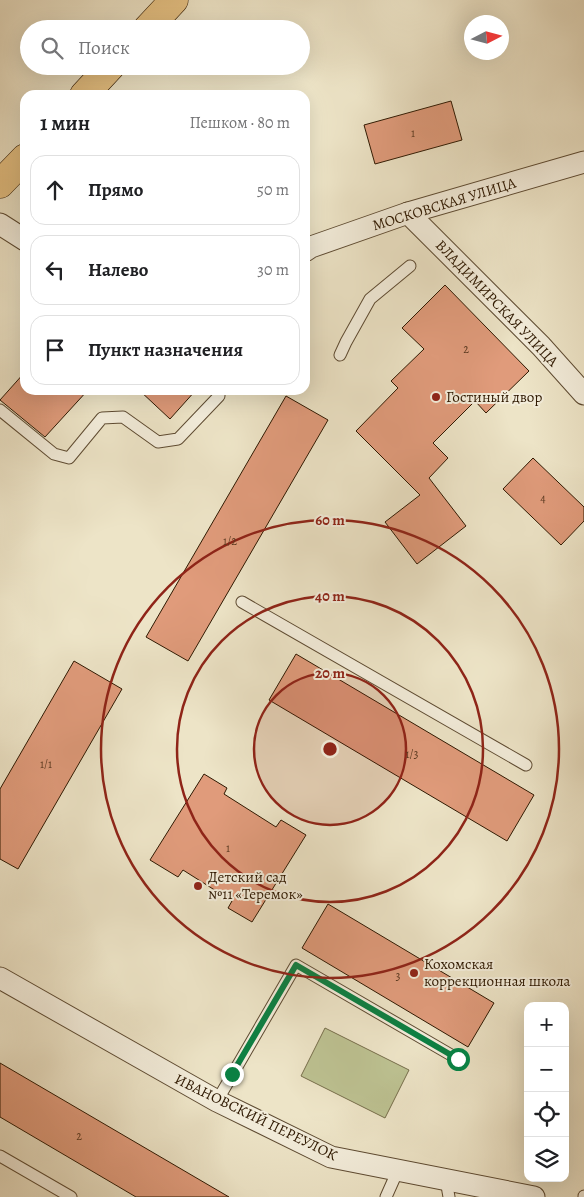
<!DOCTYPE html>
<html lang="ru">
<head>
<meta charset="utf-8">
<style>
  :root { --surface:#fff; --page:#f6f6f6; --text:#202124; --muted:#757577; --line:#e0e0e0 }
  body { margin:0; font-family:Alegreya,serif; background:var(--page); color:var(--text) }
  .controls { position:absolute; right:15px; bottom:15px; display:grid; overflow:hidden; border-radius:10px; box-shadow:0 5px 20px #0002 }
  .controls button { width:45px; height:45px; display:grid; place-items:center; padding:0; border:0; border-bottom:1px solid var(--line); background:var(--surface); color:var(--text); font:25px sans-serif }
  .compass { position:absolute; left:464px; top:15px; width:45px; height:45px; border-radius:50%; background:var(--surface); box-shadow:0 5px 20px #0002; rotate:84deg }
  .stop { position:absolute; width:15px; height:15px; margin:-11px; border:4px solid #0b8043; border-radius:50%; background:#fff }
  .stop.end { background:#0b8043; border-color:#fff; box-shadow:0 1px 5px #0008 }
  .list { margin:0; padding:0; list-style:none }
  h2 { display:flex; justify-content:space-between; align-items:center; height:65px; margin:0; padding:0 20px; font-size:21px }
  h2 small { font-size:16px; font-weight:400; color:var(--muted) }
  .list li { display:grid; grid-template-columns:32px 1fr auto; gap:15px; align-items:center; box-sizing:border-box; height:70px; margin:0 10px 10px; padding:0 10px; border:1px solid var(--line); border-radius:15px }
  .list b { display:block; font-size:19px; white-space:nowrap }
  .list em { font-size:16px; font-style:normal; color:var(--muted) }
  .icon { flex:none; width:28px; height:28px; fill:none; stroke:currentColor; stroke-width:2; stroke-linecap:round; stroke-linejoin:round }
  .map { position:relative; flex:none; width:584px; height:1197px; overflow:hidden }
  .search { position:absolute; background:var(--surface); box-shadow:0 5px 20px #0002; left:20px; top:20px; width:290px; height:55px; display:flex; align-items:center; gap:12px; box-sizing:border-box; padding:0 18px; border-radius:28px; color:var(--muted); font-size:19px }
  .panel { position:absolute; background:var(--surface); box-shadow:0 5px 20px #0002; left:20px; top:90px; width:290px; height:305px; border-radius:15px }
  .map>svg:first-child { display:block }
</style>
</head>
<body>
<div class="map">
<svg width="584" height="1197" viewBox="0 0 584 1197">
  <rect width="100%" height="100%" fill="#ede4c7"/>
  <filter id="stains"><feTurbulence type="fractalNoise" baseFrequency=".004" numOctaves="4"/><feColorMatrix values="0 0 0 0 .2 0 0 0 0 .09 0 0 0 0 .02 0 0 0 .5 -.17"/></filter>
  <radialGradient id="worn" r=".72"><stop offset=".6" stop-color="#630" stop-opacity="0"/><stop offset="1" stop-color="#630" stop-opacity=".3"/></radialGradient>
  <path fill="#bdc292" stroke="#766d4a" d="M325,1028L409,1070L385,1118L301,1076Z"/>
  <g fill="#e09b7b" stroke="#2e1801">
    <path d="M451,101L462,140L375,164L364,125Z"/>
    <path d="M445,285L529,371L486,413L475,401L433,443L448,458L429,478L466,526L417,564L385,522L420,495L356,431L398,388L391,381L424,349L402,328Z"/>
    <path d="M25,372V390H88L45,437L0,400Z"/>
    <path d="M139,390H196L170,419Z"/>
    <path d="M286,396L328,420L188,661L146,637Z"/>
    <path d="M533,458L584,507V521L561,545L503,489Z"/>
    <path d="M296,654L534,795L507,841L269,700Z"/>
    <path d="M74,661L122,689L18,869L0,859V789Z"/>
    <path d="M204,774L227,788L224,794L276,827L281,820L306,835L252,922L228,908L232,901L183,870L178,877L150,860Z"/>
    <path d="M328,904L494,1003L468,1047L302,948Z"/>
    <path d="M0,1063L229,1197H136L0,1117Z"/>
  </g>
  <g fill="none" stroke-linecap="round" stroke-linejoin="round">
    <defs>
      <g id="service">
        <path d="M340,355L346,342L370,299L410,266"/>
        <path d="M0,410L54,454L69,458L102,418L123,417L158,442L178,439L219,396V390"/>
        <path d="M242,602L526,765"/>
        <path d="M217,1101L296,965L458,1059"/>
        <path d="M0,1156L71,1197"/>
        <path d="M446,1180L449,1197"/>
        <path d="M386,1197L398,1170"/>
        <path d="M584,1197V1196"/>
      </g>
      <g id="minor">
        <path d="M408,213L541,346L584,394"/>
        <path d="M0,224L25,240"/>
        <path d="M305,251L311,247L408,213L584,162"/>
        <path d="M0,978L217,1101L331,1157L534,1197"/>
      </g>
      <g id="primary">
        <path d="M147,29L174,0"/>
        <path d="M84,95L111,66"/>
        <path d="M0,184L25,158"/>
      </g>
    </defs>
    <use href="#service" stroke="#5e4b32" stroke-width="13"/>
    <use href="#minor" stroke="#5e4b32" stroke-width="23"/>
    <use href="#primary" stroke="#2e1801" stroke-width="29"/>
    <use href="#service" stroke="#f3eddb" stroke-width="11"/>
    <use href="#minor" stroke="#f3eddb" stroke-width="21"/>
    <use href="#primary" stroke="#e6c284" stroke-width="28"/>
  </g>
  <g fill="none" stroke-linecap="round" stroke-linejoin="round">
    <path stroke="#0b8043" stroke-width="6" d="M232,1074L296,965L458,1059"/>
  </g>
  <circle cx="330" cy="749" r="76" fill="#8f2418" fill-opacity=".12"/>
  <g fill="none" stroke="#8f2418" stroke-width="2.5">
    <circle cx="330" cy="749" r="76"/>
    <circle cx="330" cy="749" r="153"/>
    <circle cx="330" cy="749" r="229"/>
  </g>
  <g fill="#8f2418" stroke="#f3eddb" stroke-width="2">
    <circle cx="436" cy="397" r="5"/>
    <circle cx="198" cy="886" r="5"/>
    <circle cx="414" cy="973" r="5"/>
  </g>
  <g text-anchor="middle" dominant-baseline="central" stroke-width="4" stroke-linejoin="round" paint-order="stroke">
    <g font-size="12" fill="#5a3920">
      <text x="413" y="133">1</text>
      <text x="466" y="349">2</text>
      <text x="543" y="498">4</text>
      <text x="230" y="541">1/2</text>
      <text x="412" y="754">1/3</text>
      <text x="46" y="764">1/1</text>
      <text x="228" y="848">1</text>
      <text x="398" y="976">3</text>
      <text x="79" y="1136">2</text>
    </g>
    <g font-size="15" fill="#2e1801" stroke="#f3eddb">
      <text transform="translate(444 204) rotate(-17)">МОСКОВСКАЯ УЛИЦА</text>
      <text transform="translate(497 303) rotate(46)">ВЛАДИМИРСКАЯ УЛИЦА</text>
      <text transform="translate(256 1117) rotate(26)">ИВАНОВСКИЙ ПЕРЕУЛОК</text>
    </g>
    <g font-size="15" fill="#2e1801" stroke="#f3eddb" text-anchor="start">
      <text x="446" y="397">Гостиный двор</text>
      <text x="208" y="877">Детский сад<tspan x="208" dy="17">№11 «Теремок»</tspan></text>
      <text x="424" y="964">Кохомская<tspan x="424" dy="17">коррекционная школа</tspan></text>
    </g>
  </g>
  <circle cx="330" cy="749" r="8" fill="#8f2418" stroke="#f3eddb" stroke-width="2.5"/>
  <g font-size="15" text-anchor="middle" font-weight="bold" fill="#8f2418" stroke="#f3eddb" stroke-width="4" stroke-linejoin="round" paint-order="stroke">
    <text x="330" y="525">60 m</text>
    <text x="330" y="601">40 m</text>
    <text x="330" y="678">20 m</text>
  </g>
  <rect width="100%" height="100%" filter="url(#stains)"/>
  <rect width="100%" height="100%" fill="url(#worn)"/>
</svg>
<div class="controls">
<button>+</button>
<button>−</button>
<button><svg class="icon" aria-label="locate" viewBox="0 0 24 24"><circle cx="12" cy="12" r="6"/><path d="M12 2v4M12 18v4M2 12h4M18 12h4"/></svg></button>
<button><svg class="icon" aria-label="layers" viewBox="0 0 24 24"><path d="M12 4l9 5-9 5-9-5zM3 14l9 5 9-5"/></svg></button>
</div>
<svg class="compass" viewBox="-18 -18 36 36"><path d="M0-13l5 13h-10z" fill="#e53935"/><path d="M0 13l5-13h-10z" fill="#757577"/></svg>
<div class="stop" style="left:458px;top:1059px"></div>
<div class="stop end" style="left:232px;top:1074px"></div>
<div class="search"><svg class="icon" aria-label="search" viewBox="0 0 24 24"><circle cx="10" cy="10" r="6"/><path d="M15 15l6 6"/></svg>Поиск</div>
<section class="panel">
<h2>1 мин<small>Пешком · 80 m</small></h2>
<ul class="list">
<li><svg class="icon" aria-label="ahead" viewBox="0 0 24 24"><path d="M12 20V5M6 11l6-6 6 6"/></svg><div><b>Прямо</b></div><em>50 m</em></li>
<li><svg class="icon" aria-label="left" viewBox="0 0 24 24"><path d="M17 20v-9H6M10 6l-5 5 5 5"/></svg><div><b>Налево</b></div><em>30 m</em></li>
<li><svg class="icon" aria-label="arrive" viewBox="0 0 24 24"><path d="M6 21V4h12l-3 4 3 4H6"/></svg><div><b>Пункт назначения</b></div></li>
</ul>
</section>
</div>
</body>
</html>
